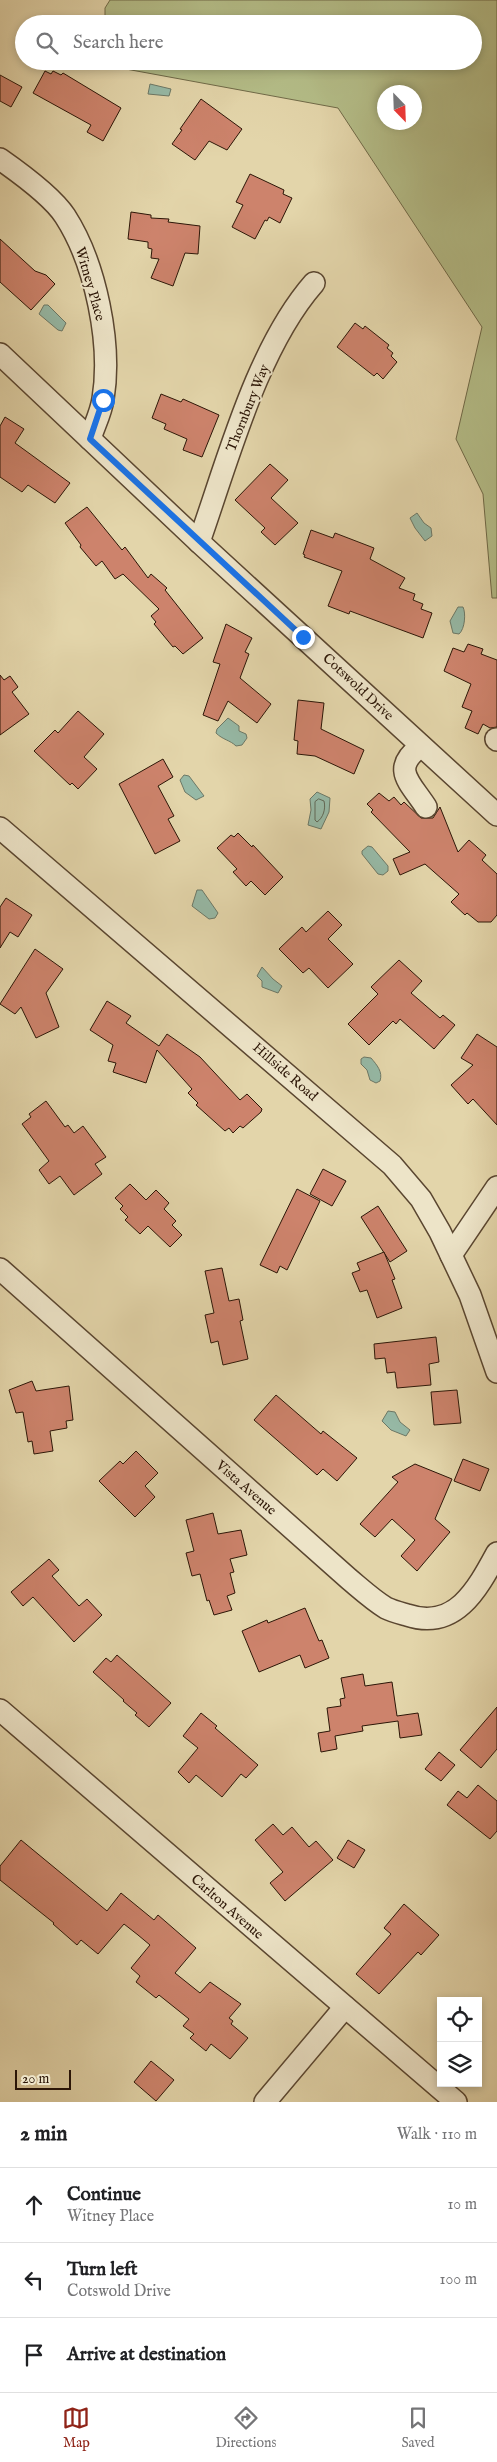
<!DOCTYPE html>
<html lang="en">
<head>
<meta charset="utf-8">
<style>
  :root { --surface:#fff; --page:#f2f2f2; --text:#202124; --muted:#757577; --line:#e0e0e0; --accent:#8f2418 }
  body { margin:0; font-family:"IM FELL English",serif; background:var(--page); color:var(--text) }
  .controls { position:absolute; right:15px; bottom:15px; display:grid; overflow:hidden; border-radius:0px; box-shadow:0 2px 8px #0003 }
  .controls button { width:45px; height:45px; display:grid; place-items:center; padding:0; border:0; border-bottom:1px solid var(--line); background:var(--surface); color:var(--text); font:25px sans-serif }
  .compass { position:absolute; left:377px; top:85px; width:45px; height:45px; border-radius:50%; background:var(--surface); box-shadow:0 2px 8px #0003; rotate:157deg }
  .scale { position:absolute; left:15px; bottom:12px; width:56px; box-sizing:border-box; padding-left:5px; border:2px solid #2c1607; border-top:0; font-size:14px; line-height:18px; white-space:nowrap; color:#2c1607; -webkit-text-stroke:4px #ede4c8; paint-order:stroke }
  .stop { position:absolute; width:15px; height:15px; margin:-11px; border:4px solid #1a73e8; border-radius:50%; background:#fff }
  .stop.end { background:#1a73e8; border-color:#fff; box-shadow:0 1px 5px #0008 }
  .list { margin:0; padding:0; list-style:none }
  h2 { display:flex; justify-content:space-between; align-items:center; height:65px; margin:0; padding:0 20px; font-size:21px }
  h2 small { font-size:16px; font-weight:400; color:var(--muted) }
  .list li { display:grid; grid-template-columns:32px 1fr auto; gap:15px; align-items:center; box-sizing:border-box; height:75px; padding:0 20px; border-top:1px solid var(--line) }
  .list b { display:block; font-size:19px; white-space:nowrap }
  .list p { margin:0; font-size:16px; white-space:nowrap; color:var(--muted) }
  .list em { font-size:16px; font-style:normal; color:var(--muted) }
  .icon { flex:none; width:28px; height:28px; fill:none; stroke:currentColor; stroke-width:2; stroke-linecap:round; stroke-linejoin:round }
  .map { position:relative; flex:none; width:497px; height:2102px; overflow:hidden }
  .search { position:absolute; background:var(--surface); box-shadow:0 2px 8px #0003; left:15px; right:15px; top:15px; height:55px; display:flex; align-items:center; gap:12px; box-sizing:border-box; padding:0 18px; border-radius:28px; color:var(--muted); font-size:19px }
  .sheet { height:290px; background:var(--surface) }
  nav { display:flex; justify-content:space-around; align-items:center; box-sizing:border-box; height:70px; border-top:1px solid var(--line); background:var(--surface); font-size:14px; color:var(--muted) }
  nav a { display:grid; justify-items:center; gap:2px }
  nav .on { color:var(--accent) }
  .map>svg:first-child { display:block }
</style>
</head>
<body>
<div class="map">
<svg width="497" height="2102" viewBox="0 0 497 2102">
  <rect width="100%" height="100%" fill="#e3d5aa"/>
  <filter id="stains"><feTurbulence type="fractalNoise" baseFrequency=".004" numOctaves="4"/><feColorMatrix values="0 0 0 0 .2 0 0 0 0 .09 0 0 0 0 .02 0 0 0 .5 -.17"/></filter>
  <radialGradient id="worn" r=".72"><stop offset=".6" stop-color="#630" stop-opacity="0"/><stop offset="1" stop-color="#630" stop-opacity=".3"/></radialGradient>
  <path fill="#b4bd88" stroke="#706a48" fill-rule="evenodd" d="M110,0H497V598H492L483,494L456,439L482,327L338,108L104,65V61H473V24H105V8ZM384,92H414V122H384Z"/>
  <g fill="#96b9a6" stroke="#6c7866">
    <path d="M150,84L171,89L169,96L148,94Z"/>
    <path d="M44,305H48L66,323L62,331L58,330L39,314Z"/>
    <path d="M417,513L424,523L431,528L432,536L425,541L415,528L410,518Z"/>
    <path d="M458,607H463C466,613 465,629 459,634L453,633L450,621Z"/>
    <path d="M228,718L239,726V731L246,734L247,738L242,745L236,746C230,740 223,740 216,733L217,729Z"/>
    <path d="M184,775L189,776L204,796L196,800L185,792L180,780Z"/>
    <path d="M317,792L330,798L329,812L321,829L308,825L311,810L310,799Z"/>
    <path d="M368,846L372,847L388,866V871L383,875L378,874L362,854V851Z"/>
    <path d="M197,890H202L218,913L215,918L209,919L192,906Z"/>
    <path d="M262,967L273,979L282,986L278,993L262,987V981L257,976Z"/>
    <path d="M364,1057L371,1058C377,1065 383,1072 380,1081L376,1083L370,1080L367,1070L361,1064V1059Z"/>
    <path d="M388,1411L395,1412L400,1422L410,1430L406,1436L391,1430L382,1421Z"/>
  </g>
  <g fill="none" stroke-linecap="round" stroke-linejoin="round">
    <path stroke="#616856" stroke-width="1" d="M319,799L324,801C326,809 323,818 317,822L315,820V802Z"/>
  </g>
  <g fill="#cd836c" stroke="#2c1607">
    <path d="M45,71L51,74L53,71L61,75L63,73L121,108L103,141L87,132L91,125L33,93Z"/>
    <path d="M0,75L22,87L11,107L0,101Z"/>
    <path d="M201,99L242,129L227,150L209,141L195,160L172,144L182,130L180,129Z"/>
    <path d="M250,174L284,190L283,194L292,198L280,223L269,217L267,221L265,220L255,239L232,227L243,205L236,202Z"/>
    <path d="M131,212L151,215V218L169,219L168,222L200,226L198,254L185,253L173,286L151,278L159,259L151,258L152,249L148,248V242L128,239Z"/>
    <path d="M0,239L35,271L46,275L55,284L31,310L0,282Z"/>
    <path d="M355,323L363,329L365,326L389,345L387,348L393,353L391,356L397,362L383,379L377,373L374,376L337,347Z"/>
    <path d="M161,394L181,402L183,399L219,415L202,457L183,450L187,439L164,429L166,424L152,418Z"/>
    <path d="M5,417L24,429L15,443L70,483L55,503L28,485L22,492L0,477V426Z"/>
    <path d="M270,464L288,480L271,498L298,523L275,545L261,532L265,528L235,500Z"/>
    <path d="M87,507L122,550L125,547L148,578L151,574L167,588L165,590L203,638L183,654L175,646L173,647L154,624L156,622L151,616L159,609L123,574L115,579L102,561L96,566L80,547L81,545L65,523Z"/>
    <path d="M311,530L333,538L335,533L374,548L370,559L405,578L399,588L415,594L413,600L423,604L421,609L432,613L423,638L350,611L349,614L328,606L342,571L304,557L305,555L303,554Z"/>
    <path d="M226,624L252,638L245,652L249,654L240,678L271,704L257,723L228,701L218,721L203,715L220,664L213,662Z"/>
    <path d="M468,644L483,649L481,654L497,660V727L490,728L483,724L478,734L465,728L472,711L462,707L471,684L444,671L453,648L464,652Z"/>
    <path d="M0,675L4,680L10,676L18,687L12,692L29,714L0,735Z"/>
    <path d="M298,700L324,703L321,729L364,750L354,774L315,756L297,754L298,741L294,740Z"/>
    <path d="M78,711L104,734L84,757L97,769L78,789L72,783L70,785L34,751L55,730L58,733Z"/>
    <path d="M163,759L173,777L158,786L174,816L168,819L180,841L155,854L119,784Z"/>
    <path d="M379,793L389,801L394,797L401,805L404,802L421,818H433L440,807L458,852L469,840L486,855L482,860L497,874V915L491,922H478L467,913L465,915L451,902L459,894L425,864L400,875L393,859L410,852L371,812L373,810L367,804Z"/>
    <path d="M238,833L252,847L253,845L283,877L265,895L251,881L246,886L233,872L237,869L217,848L231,835L234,837Z"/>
    <path d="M6,898L32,915L18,937L10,932L0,948V907Z"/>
    <path d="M328,911L342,925L328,939L353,964L328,988L309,968L303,973L279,949L302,927L306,932Z"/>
    <path d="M35,949L63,969L46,993L59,1027L36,1038L21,1007L15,1014L0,1004Z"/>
    <path d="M399,960L422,981L411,993L440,1018L443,1015L455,1025L434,1049L400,1019L396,1024L393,1021L369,1045L348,1024L378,994L371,987Z"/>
    <path d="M107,1001L131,1016L126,1023L159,1046L167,1034L200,1057L240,1100L247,1094L262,1109L261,1112L243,1128L240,1126L233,1133L229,1128L225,1131L196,1105L198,1103L188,1093L192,1089L157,1050L146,1083L113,1072L116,1063L108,1061L113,1045L90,1030Z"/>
    <path d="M477,1034L497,1047V1125L473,1099L468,1104L451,1085L473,1065L461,1058Z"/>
    <path d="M46,1101L65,1127L68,1125L74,1133L83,1126L106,1157L95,1164L102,1174L74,1195L60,1176L49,1184L39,1170L49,1161L22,1124L31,1117L29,1114Z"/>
    <path d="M323,1169L346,1181L332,1206L310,1194Z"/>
    <path d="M130,1184L146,1200L156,1190L169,1203L164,1209L176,1221L172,1225L182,1235L170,1247L148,1226L140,1234L125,1220L128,1217L120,1209L123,1206L115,1198Z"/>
    <path d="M297,1189L320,1201L287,1270L280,1266L277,1273L260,1265Z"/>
    <path d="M378,1206L407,1251L390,1262L361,1217Z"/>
    <path d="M384,1252L395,1279L392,1280L402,1308L377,1318L367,1290L360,1292L352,1273L360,1270L357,1263Z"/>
    <path d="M222,1268L229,1301L239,1299L243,1320L240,1321L248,1359L223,1365L218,1341L211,1343L205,1315L214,1313L205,1271Z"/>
    <path d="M436,1337L439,1362L429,1364L431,1385L397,1388L395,1372L387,1373L385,1358L375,1359L374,1344Z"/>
    <path d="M32,1381L36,1391L69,1386L73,1420L66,1421L67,1428L50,1431L53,1451L34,1454L32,1441L28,1442L23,1412L16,1413L9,1390Z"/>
    <path d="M457,1390L461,1423L434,1425L431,1392Z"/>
    <path d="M276,1395L321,1434L323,1431L357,1458L337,1481L323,1469L317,1475L254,1420Z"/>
    <path d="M136,1451L158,1473L145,1486L155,1497L135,1517L99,1481L120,1461L123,1464Z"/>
    <path d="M463,1459L489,1469L480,1491L454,1481Z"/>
    <path d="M415,1464L452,1479L435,1519L450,1532L417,1571L401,1556L415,1540L392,1519L375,1537L360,1524L398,1482L392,1477Z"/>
    <path d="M213,1513L218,1534L241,1530L247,1555L230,1559L234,1572L230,1573L235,1593L227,1596L232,1610L214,1615L209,1600L207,1601L200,1574L192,1576L186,1553L194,1551L186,1520Z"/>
    <path d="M49,1559L59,1570L52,1576L79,1606L87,1599L102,1615L74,1642L33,1597L23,1606L11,1592Z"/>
    <path d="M305,1608L319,1641L322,1640L329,1658L305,1668L300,1655L259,1672L242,1631L267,1620L268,1623Z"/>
    <path d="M117,1655L171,1703L149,1727L135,1715L137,1713L123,1701L124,1700L93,1672L106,1658L111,1662Z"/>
    <path d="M363,1674L365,1686L392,1682L397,1716L418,1713L422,1735L400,1738L398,1721L362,1726L363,1731L335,1736L337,1749L321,1752L318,1733L330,1731L327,1708L341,1706L340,1699L345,1698L341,1678Z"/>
    <path d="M497,1707V1749L481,1768L460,1750Z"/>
    <path d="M201,1713L217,1726L215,1728L258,1765L246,1778L241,1774L222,1797L196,1775L189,1783L178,1772L198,1748L183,1736Z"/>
    <path d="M439,1752L455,1765L441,1781L425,1769Z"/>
    <path d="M478,1785L497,1801V1831L490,1839L447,1805L458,1791L467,1798Z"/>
    <path d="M273,1824L283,1835L292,1827L309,1847L316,1841L333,1860L285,1901L270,1883L283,1872L255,1840Z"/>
    <path d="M21,1840L107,1911L121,1893L154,1920L158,1915L196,1948L175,1973L200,1993L210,1982L241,2004L229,2018L233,2021L231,2024L248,2038L230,2059L211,2044L206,2051L190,2038L194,2034L183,2026L189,2019L159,1995L156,1998L136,1982L140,1976L131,1968L150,1945L138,1935L124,1924L98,1954L81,1940L77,1945L53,1924L54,1923L0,1880V1866Z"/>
    <path d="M348,1840L365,1850L354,1868L337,1858Z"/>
    <path d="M404,1904L439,1935L421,1955L418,1952L379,1994L356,1974L391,1934L384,1928Z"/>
    <path d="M151,2061L174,2080L156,2101L134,2082Z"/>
  </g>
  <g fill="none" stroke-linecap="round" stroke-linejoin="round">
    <defs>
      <g id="minor">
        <path d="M0,159C20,173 52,196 65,216C96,264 112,344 103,399C101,413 94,426 90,439"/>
        <path d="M0,354L199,542L497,815"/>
        <path d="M199,542C228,460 257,348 314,283"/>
        <path d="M496,739L497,740"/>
        <path d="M421,746C390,769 410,782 426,807"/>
        <path d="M0,828L392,1165L421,1199L440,1232L470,1295L497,1372"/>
        <path d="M451,1255L497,1187"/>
        <path d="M0,1269L349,1579C361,1589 373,1600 386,1608C392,1611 400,1613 407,1615C455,1631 477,1590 497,1553"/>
        <path d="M0,1710L456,2102"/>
        <path d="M265,2102L345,2007"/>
      </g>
    </defs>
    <use href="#minor" stroke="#5a4630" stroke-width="24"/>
    <use href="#minor" stroke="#ede4c8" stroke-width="21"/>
  </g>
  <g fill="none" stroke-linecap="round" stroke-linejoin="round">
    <path stroke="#1a73e8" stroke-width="6" d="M103,400L90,439L303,637"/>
  </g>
  <g text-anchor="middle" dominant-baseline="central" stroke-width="4" stroke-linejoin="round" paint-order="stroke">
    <g font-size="14" fill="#2c1607" stroke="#ede4c8">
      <text transform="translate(90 284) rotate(74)">Witney Place</text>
      <text transform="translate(248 408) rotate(-68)">Thornbury Way</text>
      <text transform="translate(358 687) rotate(43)">Cotswold Drive</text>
      <text transform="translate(285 1072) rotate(41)">Hillside Road</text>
      <text transform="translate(246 1488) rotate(41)">Vista Avenue</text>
      <text transform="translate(227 1907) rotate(41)">Carlton Avenue</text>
    </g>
  </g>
  <rect width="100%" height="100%" filter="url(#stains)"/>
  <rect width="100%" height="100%" fill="url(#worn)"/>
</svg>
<div class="controls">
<button><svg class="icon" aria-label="locate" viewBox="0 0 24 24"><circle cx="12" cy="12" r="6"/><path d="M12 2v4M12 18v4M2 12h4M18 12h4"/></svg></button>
<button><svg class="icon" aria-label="layers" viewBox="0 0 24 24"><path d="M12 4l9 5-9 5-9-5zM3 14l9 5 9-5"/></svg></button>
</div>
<svg class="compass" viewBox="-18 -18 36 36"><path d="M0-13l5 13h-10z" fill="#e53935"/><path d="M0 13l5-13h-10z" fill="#757577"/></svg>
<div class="scale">20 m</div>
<div class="stop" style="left:103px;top:400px"></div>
<div class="stop end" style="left:303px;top:637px"></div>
<div class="search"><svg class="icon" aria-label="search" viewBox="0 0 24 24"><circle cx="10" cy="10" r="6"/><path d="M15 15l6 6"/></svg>Search here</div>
</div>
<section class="sheet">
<h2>2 min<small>Walk · 110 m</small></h2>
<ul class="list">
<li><svg class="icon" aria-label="ahead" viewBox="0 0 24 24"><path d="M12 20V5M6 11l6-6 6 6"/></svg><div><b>Continue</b><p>Witney Place</p></div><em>10 m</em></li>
<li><svg class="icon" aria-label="left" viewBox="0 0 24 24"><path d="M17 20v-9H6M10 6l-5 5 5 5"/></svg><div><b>Turn left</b><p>Cotswold Drive</p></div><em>100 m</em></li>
<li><svg class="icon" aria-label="arrive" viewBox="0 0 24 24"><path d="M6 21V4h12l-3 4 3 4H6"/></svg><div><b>Arrive at destination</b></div></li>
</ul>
</section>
<nav>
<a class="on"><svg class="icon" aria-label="map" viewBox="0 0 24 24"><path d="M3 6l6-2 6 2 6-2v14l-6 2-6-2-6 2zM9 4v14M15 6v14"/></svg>Map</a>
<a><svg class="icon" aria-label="directions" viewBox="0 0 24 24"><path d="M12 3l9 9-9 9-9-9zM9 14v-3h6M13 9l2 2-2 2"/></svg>Directions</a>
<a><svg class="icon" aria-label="saved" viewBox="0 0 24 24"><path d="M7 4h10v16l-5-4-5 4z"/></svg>Saved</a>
</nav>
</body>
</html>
